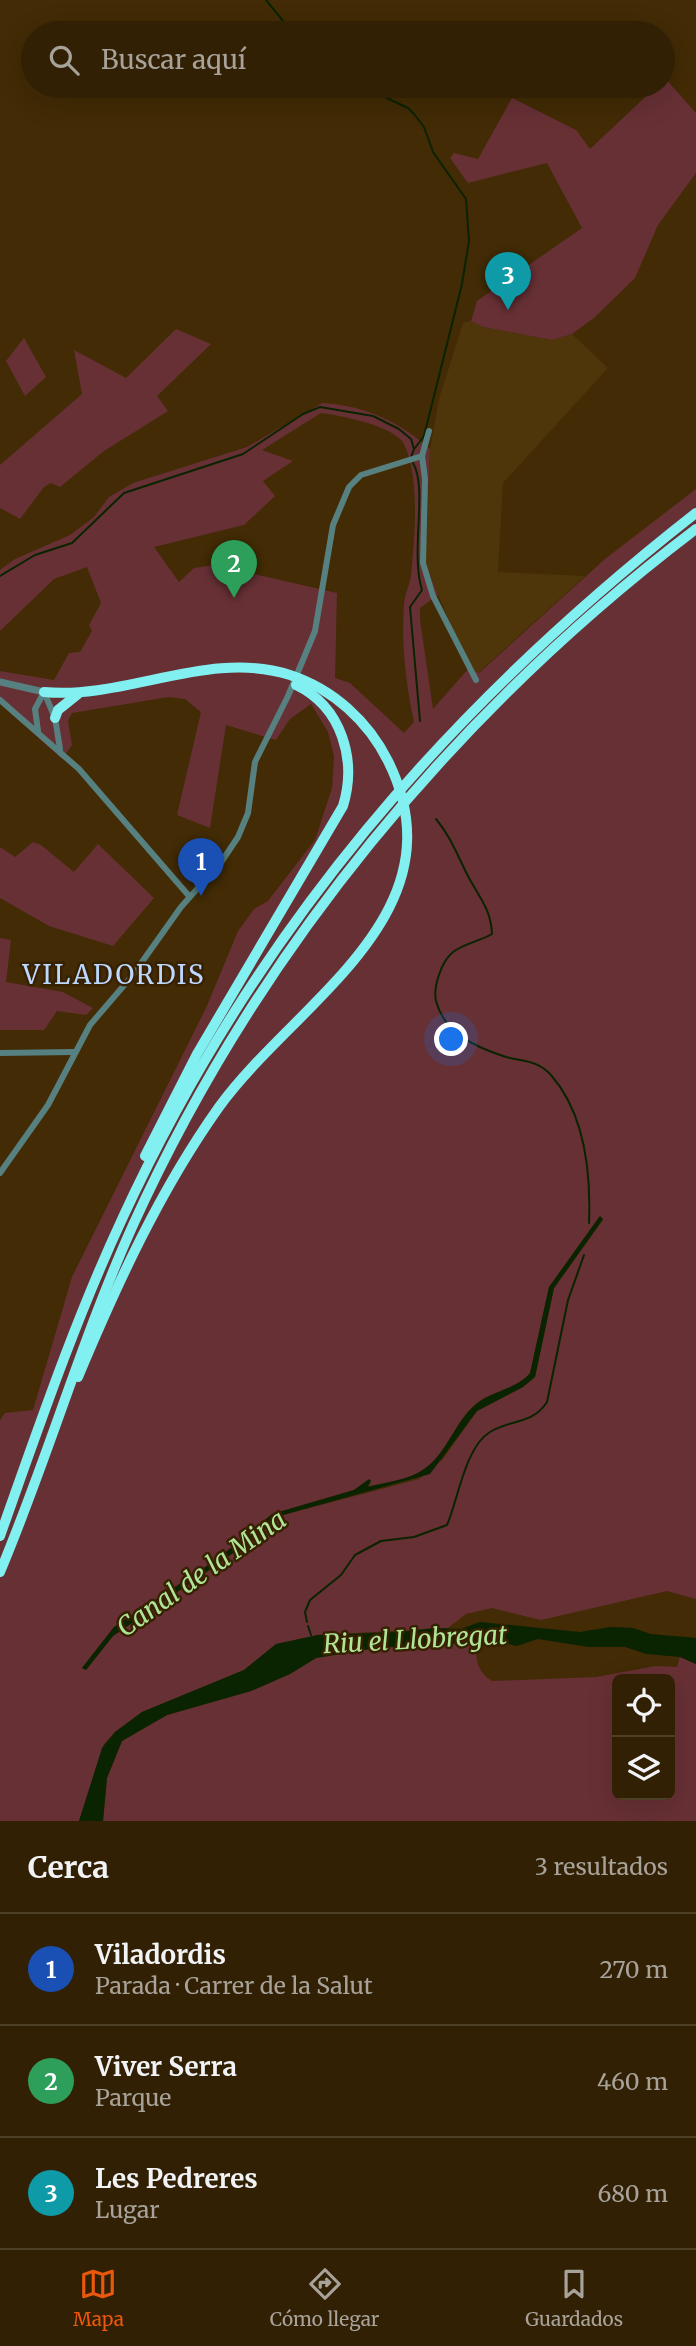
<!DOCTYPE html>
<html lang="es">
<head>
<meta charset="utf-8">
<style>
  :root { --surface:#322004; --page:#3d2d13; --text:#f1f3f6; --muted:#a8a39a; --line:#4d3e26; --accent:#ea580c }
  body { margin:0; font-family:Merriweather,serif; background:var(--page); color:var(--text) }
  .controls { position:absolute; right:21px; bottom:21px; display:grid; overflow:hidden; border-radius:10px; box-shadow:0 7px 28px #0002 }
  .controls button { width:63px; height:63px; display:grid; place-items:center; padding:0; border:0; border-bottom:2px solid var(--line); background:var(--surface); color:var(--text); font:35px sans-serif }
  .you { position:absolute; left:452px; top:1040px; width:24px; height:24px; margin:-18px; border:5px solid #fff; border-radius:50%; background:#1a73e8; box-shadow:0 0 0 10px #1a73e833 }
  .badge { display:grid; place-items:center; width:46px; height:46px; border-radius:50%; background:var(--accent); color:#fff; font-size:23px; font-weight:700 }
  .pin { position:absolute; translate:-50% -58px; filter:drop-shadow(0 2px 4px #0008) }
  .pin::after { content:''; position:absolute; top:37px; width:24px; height:21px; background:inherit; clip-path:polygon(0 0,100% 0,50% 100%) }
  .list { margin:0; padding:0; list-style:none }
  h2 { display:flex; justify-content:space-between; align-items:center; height:91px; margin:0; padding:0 28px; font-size:30px }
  h2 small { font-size:23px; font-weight:400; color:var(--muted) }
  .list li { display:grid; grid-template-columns:46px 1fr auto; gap:21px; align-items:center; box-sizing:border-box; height:112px; padding:0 28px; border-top:2px solid var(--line) }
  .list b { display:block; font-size:26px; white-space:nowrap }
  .list p { margin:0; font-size:23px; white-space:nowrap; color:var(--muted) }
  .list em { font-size:23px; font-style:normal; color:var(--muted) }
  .icon { flex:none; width:38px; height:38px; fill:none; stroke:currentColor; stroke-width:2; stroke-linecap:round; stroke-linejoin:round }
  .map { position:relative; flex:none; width:696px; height:1821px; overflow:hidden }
  .search { position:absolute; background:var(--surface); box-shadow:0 7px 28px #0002; left:21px; right:21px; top:21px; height:77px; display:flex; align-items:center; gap:18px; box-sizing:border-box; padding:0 24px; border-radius:38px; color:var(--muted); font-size:26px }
  .sheet { height:427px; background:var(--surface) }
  nav { display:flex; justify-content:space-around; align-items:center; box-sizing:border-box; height:98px; border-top:2px solid var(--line); background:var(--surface); font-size:19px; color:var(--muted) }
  nav a { display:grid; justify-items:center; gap:4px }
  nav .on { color:var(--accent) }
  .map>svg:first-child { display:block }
</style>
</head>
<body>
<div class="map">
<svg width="696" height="1821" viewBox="0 0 696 1821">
  <rect width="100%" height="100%" fill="#422b05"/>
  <path fill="#4e350a" d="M471,321L483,327L552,340L572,334L608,368L503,483L498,572L585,576L478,673L469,668L425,563L430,449L439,399L463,323Z"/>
  <g fill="#673035" fill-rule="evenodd">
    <path d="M665,78L696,113V173L658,225L635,278L594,318L572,334L552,340L483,327L471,321L477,301L582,228L547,163L468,183L450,158L454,153L478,159L512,98L576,130L590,149L657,86H663Z"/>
    <path d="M176,329L211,344L157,396L168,411L104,451L60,487L51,483L44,487L20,519L0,508V465L82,394L74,350L126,378Z"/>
    <path d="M24,338L46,377L25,396L6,361Z"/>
    <path d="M322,403C364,405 400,422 430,449L425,563L438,595L420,608V620L433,709L469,668L479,673L605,559L696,489V1599L667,1591L541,1620L492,1608L466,1614L448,1628L318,1635L276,1644L244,1670L142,1712L115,1732L104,1744L79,1821H0V1420L5,1413L33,1410L72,1277L206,1008L238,931L254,909L268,901L315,840L332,788L334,756L328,732L311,704L290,719L276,740L226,725L210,828L177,815L201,712L185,699L169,697L72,713L68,721L72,745L62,759L0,703V671L54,680L69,653L80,652L92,631L89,625L101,603L87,567L54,579L0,631V570L15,559L70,535L94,517L109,497L133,483L247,447ZM321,413C339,415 395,426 404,444C420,478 415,537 411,575C410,585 404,595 404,606C401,643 406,686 414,722L404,733L350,683L335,678L337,593L214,565L194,568L179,582L154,547L244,525L275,496L263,481L293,461L262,450ZM599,1217L603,1220L554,1288L535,1377L523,1387L477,1411L443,1459L419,1479L283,1515L221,1562L113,1636L86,1670L82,1668L114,1627L216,1560L272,1514L354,1490L369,1480L366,1487C385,1482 413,1480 428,1467C449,1449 456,1419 478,1402C494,1391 518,1388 530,1373L549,1287Z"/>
    <path d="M33,842L41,845L74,872L98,844L154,898L113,946L49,926L0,898V847L15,857Z"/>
    <path d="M0,938L11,940L6,982L63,992L93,1008L86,1015L57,1011L44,1030H0Z"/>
    <path d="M477,1643C475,1660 477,1671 492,1681L596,1677L656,1666L677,1667L680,1657L696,1664V1821H103L107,1778L122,1741L167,1715L251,1691L290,1674L316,1658L376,1648ZM617,1679H670V1795H617Z"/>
  </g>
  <g fill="#0a2300">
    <path d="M600,1216L603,1219L554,1288L535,1377L523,1387L477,1411L430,1474L283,1515L221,1562L113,1636L86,1670L82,1668L114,1627L216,1560L272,1514L354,1490L369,1479L371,1481L368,1487C386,1482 409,1480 424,1469C448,1453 455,1419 479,1402C494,1391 518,1388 530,1373L549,1287Z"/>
    <path d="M480,1622L580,1632L610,1627L633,1628L651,1634L696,1638V1664L680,1657L646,1654L625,1647H589L538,1639L517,1646L498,1642L441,1644L376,1648L316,1658L290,1674L251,1691L167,1715L122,1741L107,1778L103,1821H79L102,1748L115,1732L142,1712L244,1670L276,1644L318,1635L400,1632L434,1628L461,1629Z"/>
  </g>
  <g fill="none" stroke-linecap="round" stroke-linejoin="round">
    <g stroke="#0a2300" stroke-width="2">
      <path d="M266,0L293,33"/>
      <path d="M361,86L408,108L414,114L424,127L433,152L466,199L469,241L462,284L424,436L415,448"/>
      <path d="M413,463C428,488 410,552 422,590L410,607L420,721"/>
      <path d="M0,576L35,555L72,543L124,493L243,454L303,414L320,407L373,416L399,429L411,439L414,449L411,457"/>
      <path d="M436,819C451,837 458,857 469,878C480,898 491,910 492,934C480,941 463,944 453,952C441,962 433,987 436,1001C444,1032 473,1046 503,1056C521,1062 537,1059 551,1075C585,1114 591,1173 589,1223"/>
      <path d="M307,1622L305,1612L310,1600L341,1575L355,1555L381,1541L414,1537L447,1525C458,1500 465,1447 490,1432C511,1419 532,1425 547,1402L568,1300L584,1255"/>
      <path d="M308,1626L311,1635"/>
    </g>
    <g stroke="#578080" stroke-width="6">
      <path d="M429,431L422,456L425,479L423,563L433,596L476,680"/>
      <path d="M0,700L79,769L189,896"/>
      <path d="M38,731L35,709L44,692L55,718L60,749"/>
      <path d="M0,1053L74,1052"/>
      <path d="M0,1173L48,1105L90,1025L132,976L181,907L222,861L238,837L248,813L255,762L288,696L315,631L333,525L349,487L361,475L422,456"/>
    </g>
    <path stroke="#578080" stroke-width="7" d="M0,682L44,692"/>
    <g stroke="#82eff0" stroke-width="10">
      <path d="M44,692C126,700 209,649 290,675C333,689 368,721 388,761C464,914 295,1002 219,1107C160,1190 117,1284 78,1377"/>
      <path d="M55,718L58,710L78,694"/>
      <path d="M145,1156L197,1054L343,806C357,760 342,707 296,685"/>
      <path d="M0,1536C38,1429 75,1320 123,1217C256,929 447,708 696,513"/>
      <path d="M0,1572C48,1458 82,1338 133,1225C258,950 456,711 696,529"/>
    </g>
  </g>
  <g text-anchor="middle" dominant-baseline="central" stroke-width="5" stroke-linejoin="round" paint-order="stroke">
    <g font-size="26" letter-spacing="2" fill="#bdd8fe" stroke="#372100">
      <text x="114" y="974">VILADORDIS</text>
    </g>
    <g font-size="26" font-style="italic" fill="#afe597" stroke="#372100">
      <text transform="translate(201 1573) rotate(-35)">Canal de la Mina</text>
      <text transform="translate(415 1639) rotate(-3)">Riu el Llobregat</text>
    </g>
  </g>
</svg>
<div class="controls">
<button><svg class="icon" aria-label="locate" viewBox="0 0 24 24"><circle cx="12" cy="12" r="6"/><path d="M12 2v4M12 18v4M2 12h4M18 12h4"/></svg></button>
<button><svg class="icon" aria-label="layers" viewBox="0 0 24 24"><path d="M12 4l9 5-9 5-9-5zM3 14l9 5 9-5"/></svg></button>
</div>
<div class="you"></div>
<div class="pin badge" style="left:201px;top:896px;background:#1a4fb4">1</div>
<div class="pin badge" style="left:234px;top:598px;background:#2e9e5b">2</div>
<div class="pin badge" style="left:508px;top:310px;background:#0f9aa8">3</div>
<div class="search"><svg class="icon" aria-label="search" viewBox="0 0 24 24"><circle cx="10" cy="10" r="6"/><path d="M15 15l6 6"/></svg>Buscar aquí</div>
</div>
<section class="sheet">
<h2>Cerca<small>3 resultados</small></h2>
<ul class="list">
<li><span class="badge" style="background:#1a4fb4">1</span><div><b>Viladordis</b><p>Parada · Carrer de la Salut</p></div><em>270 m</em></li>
<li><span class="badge" style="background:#2e9e5b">2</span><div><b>Viver Serra</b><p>Parque</p></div><em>460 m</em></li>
<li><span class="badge" style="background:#0f9aa8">3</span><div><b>Les Pedreres</b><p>Lugar</p></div><em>680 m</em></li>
</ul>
</section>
<nav>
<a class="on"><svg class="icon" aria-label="map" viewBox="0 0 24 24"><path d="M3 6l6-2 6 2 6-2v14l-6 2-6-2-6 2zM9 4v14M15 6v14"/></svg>Mapa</a>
<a><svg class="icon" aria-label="directions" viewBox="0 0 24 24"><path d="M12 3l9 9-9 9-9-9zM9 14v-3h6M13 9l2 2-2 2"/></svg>Cómo llegar</a>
<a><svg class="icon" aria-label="saved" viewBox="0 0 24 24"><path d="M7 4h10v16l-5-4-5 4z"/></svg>Guardados</a>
</nav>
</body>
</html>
